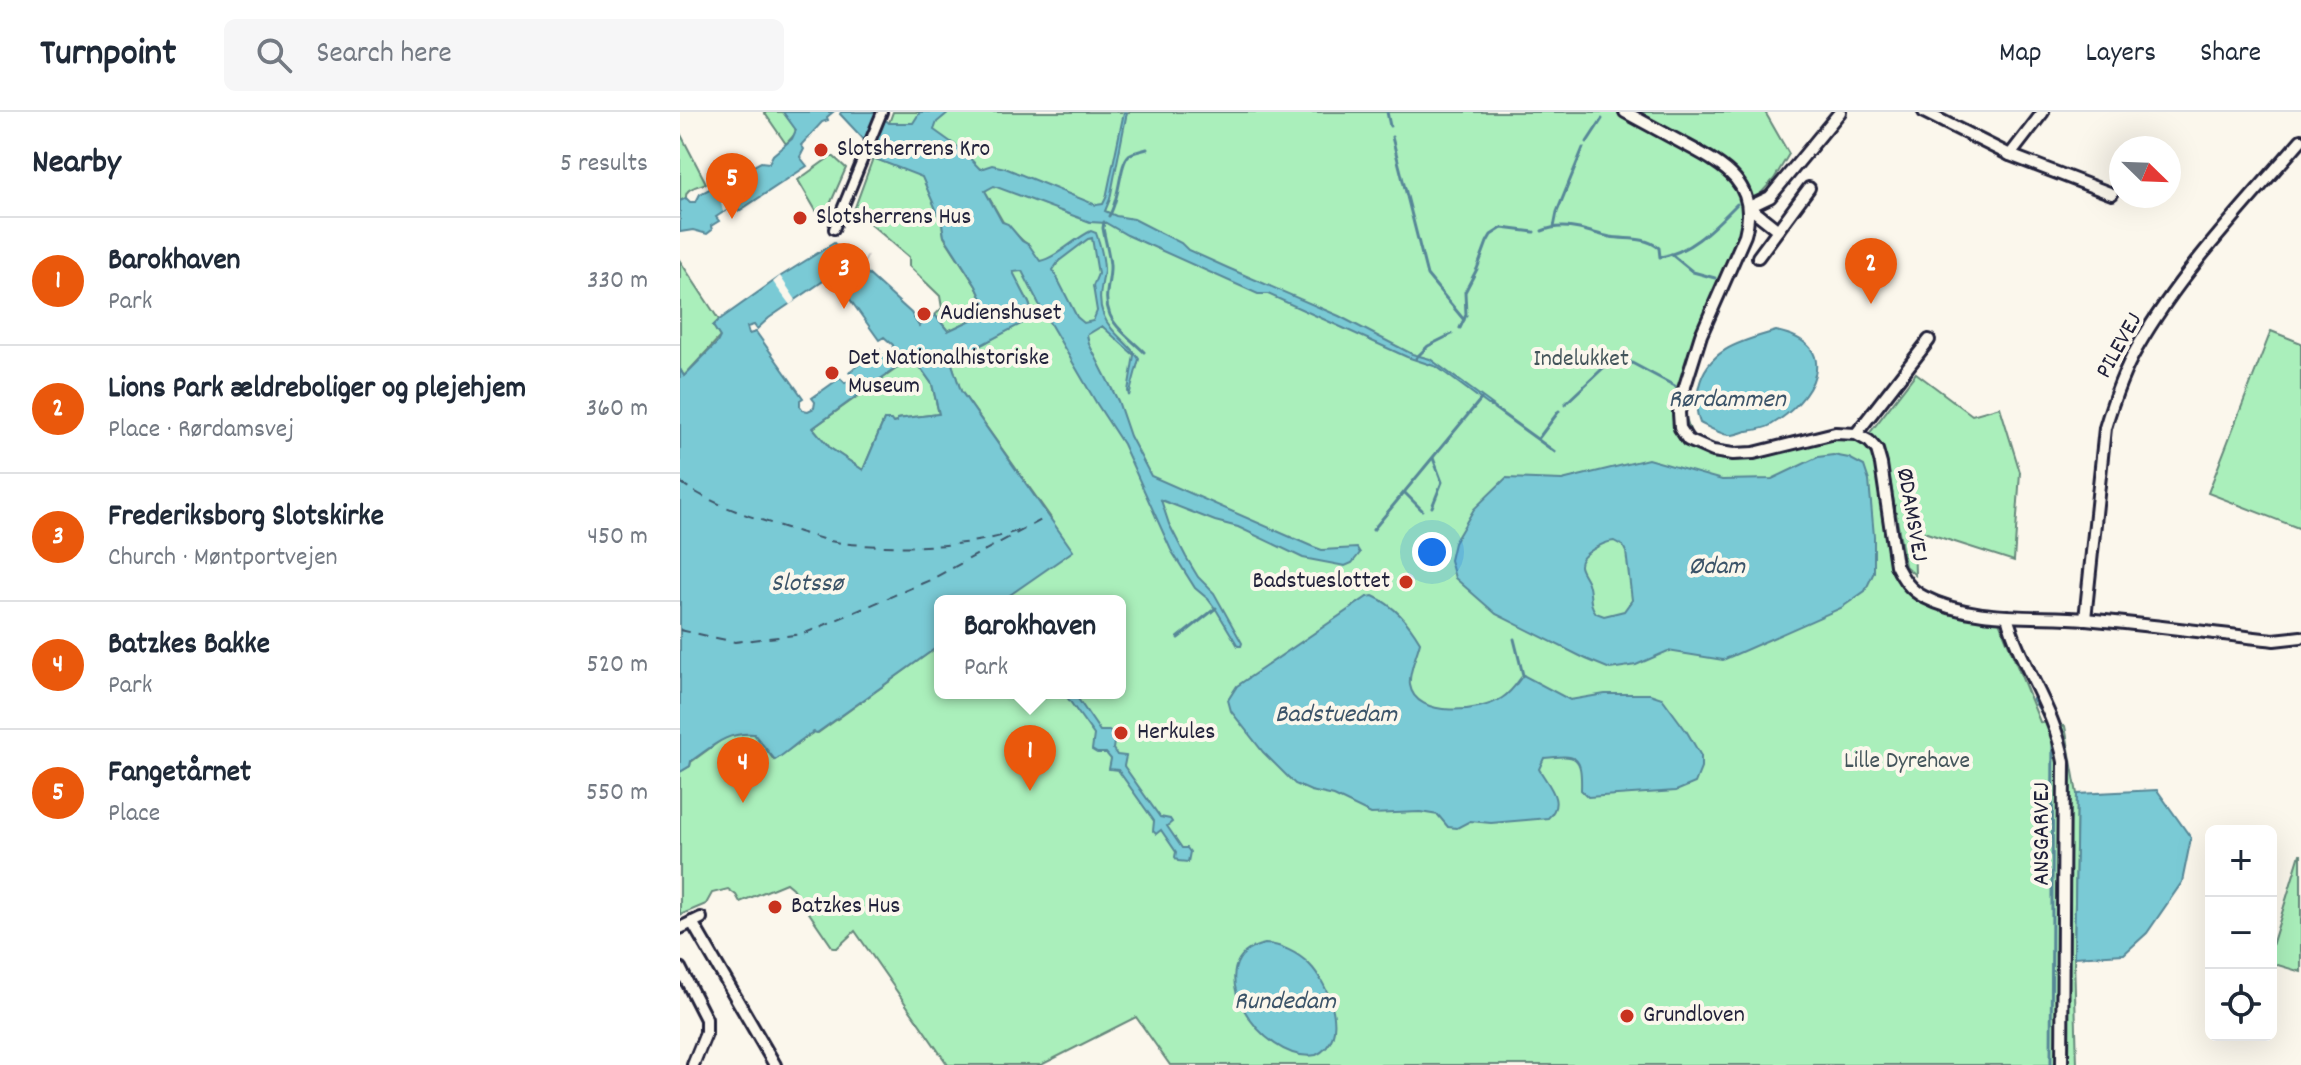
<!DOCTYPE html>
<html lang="en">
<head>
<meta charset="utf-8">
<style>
  :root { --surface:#fff; --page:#f6f6f7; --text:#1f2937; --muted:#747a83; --line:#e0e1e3; --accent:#ea580c }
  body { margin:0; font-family:Dekko,sans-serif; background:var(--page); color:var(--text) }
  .controls { position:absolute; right:24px; bottom:24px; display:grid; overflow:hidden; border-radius:12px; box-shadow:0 8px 32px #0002 }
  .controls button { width:72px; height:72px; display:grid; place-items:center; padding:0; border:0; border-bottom:2px solid var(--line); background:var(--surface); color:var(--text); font:40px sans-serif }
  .compass { position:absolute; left:1429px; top:24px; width:72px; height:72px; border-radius:50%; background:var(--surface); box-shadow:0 8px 32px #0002; rotate:113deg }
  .you { position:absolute; left:752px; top:440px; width:28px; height:28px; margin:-20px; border:6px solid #fff; border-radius:50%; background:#1a73e8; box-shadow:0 0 0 12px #1a73e833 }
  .badge { display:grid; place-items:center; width:52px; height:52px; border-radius:50%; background:var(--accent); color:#fff; font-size:26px; font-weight:700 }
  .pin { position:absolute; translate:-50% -66px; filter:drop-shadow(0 2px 4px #0008) }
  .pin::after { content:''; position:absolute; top:42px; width:28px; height:24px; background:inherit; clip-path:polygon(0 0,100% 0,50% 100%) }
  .popup { position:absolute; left:254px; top:483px; width:192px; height:104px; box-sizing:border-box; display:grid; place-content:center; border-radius:12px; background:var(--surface); filter:drop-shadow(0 2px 6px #0005); font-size:26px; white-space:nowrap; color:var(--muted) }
  .popup b { font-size:30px; color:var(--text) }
  .popup::after { content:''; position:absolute; left:50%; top:100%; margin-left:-16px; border:16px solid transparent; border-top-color:var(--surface) }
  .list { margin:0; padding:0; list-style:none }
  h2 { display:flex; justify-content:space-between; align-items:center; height:104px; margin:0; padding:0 32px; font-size:34px }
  h2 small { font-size:26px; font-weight:400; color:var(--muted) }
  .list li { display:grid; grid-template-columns:52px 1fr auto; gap:24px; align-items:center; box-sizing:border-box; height:128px; padding:0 32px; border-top:2px solid var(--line) }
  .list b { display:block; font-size:30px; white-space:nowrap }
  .list p { margin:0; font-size:26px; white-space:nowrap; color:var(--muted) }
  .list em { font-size:26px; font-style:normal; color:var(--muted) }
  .icon { flex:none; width:44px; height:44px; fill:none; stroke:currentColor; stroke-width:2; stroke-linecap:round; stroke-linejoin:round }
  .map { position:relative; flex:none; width:1621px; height:953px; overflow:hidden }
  header { display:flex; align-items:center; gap:48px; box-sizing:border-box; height:112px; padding:0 40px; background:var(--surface); border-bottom:2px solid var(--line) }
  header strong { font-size:38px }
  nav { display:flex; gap:44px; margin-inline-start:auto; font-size:28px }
  .search { width:560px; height:72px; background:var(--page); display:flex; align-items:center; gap:20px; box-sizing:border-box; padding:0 28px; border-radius:12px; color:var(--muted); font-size:30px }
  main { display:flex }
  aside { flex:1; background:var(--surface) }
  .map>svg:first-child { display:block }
</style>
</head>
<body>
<header>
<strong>Turnpoint</strong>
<div class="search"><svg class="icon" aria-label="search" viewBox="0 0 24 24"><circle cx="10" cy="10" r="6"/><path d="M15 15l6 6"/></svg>Search here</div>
<nav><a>Map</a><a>Layers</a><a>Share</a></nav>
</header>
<main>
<aside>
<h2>Nearby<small>5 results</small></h2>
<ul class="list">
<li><span class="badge">1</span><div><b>Barokhaven</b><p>Park</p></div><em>330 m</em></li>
<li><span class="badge">2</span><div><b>Lions Park ældreboliger og plejehjem</b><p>Place · Rørdamsvej</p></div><em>360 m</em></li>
<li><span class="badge">3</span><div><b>Frederiksborg Slotskirke</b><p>Church · Møntportvejen</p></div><em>450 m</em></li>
<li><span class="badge">4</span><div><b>Batzkes Bakke</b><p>Park</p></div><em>520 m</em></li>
<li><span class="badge">5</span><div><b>Fangetårnet</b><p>Place</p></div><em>550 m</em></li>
</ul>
</aside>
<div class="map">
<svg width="1621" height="953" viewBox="0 0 1621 953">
  <rect width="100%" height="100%" fill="#fbf7ec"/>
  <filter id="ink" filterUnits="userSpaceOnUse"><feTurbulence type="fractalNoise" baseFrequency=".0125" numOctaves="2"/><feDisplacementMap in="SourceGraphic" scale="16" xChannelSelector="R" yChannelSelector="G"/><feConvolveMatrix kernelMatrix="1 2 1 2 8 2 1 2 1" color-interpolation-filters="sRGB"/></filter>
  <g filter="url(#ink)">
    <g fill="#aaefbb" stroke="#66887b" stroke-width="2">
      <path d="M84,0H103L115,16L116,21L106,32Z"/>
      <path d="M213,0H1085L1109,42L1094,67L1069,94L1068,109L1017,231L1004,300L1011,321L1020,331L1035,343L1051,348L1159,327L1174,328L1186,336L1194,345L1199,365L1211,454L1225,477L1242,491L1265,500L1318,507L1360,610L1385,614L1397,682L1394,845L1397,953H490L456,905L361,953H268L175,819L157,836H153L112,776L106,771L60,790L56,783L48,777L32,781L26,792L0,803V660L10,654L11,650L48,623L74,621L94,648L134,620L138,621L260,533V581H440V489H321L371,406L281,279L271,249L353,205L349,191L332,160L349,133C338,128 332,114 323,110L305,79L233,11H209Z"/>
      <path d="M0,21L26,71C18,75 5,75 6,86L0,89Z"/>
      <path d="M150,45H154L166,56L144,106L139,104L118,68Z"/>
      <path d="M193,46L242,64L262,111L264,125L296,174L305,193L302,203L268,219L255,203L262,196L260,184L229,154V145L174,98Z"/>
      <path d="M0,149L39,208L33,214L40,225L4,264L0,257Z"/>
      <path d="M1591,219L1621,231V417L1528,381Z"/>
      <path d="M233,245L252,272L259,302L217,307V310L212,311L204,308L183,358L150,336L133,316Z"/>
      <path d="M1236,261L1292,303L1320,295L1340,360L1334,449L1234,417L1235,463L1225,454L1206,344L1201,333L1189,322Z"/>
      <path d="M1620,742H1621V860L1591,851V837Z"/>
    </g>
    <g fill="#7acad5" stroke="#578797" stroke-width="2" fill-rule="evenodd">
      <path d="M103,0H153L147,5L148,8L142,10L121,33L124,37L120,45L127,54L59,99L56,92L36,105L39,109L31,114L32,118L27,122L13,118L0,120V89L6,86L10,90H16L20,82L81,50L89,51L93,43L112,27L116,18Z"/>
      <path d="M161,0H197L209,11H233L240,0H269L257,10L254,18L282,38L300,57L312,53L325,56L416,93L423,92L426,86L444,0H447L430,87L425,99L436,104L454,107L501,131L508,138L548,156L659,204L732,242L750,247L813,293L811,295L757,255L727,245L588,182H578L447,123L426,111L410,110L314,74L305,79L322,110L328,112L342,129L349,133L360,149C376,146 394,127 411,119L416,121C420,132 424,148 424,159C422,175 417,186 423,202C430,221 449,231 459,247L449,284L448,279L454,243L422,214L407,223L409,232L438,289L450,324L471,364L631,434L642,438L677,436L680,441L672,451L665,454L623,446L558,415L535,409L481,388L489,412L506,445L518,465L534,481L562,531L561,534H558L537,499L528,487L515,476L491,438L443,332L417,292L361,196L342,159L333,160L349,191L354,205L271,249L281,279L393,439L327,485L329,489H260V533L137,621L134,620C120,627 108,640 95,648L74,622C45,620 33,634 11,649L10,654L0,660V257L4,264L37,231L40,225L33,214L39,208L101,164L154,131L231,201L239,214L255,203L268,219L302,203L305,193L296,174L264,124L262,111L242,65L193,46L197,34L189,28L187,31L160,2ZM412,126L418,162L413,174L417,199L413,209L404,211L397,205L373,158L379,149L408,127ZM151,157L155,158L157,161L154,165L199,228L204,225L213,233L212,239L208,242L202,241L199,237L169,260L173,266L165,271L160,266L132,286L135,290L134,296L128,299L123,298L120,294V288L123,286L76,220L69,222L67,215L74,213L77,217L89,206L149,165L148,159ZM233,245L252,272L259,302L217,307V310L213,311L211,308H204L183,358L150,336L133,316L203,265Z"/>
      <path d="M1096,219C1165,233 1133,289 1091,313C1084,317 1074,318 1067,319C1062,320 1054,324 1049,323C1040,322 1028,315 1020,311C1015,297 1016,289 1019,274C1028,236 1063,229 1096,219Z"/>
      <path d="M1153,343L1169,346L1184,354L1189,369L1194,424V460L1185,479L1161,496L1043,548L988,539L956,553L930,557L906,547L816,502L775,466L770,448L774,431L794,397L826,366L882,368L968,347L1042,368L1092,367L1138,345ZM934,429L943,434L946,440L952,488L944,499L924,504L916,501C908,491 912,483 908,471C906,465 901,460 900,454C899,442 924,430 934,429Z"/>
      <path d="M693,484C715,494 728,510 740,530C737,543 728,561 730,573C735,607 802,600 822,586C831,581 837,571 843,563L890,588L925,582H970L982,586L1007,620L1021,644V656L1015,671L996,679L908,685L901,678C902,643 897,642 864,646L859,657C868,673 886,690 868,706L811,711L790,709L777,716L768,715L758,703L740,700L691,702L654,684L631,679L615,672L583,640L551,599L548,588L557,574L687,485Z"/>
      <path d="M384,581H394L420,619H429L435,623L433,637L437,643L446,644L444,654L480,705L490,707L492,710L487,714L502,736H507L510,740L508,750L498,749L495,745L496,740L481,718L476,722L473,719L474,709L438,658L429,657L431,647L426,641H417L412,638L414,623Z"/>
      <path d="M1477,678L1511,726L1502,770L1467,821L1444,842L1394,845L1397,682Z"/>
      <path d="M585,832C600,832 618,841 629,852C649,872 671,927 636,943C581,953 514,846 585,832Z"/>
    </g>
    <g fill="#fbf7ec">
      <path d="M54,63L56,72L50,96L43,100L41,91L47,74L46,67Z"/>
      <path d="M100,164L116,188L110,193L93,170Z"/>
    </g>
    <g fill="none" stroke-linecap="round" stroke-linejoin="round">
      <g stroke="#578797" stroke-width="3">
        <path d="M707,0L710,14"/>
        <path d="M712,25L747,163L784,208"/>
        <path d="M907,30L922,7"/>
        <path d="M429,104C440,88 439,52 449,43C453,40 461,39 467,37"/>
        <path d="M424,110L423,116C425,128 429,141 430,153C431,171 422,183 430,203C436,217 453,229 464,240"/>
        <path d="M874,115L877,100L903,36"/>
        <path d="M862,119C885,109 907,120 930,125C949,128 963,124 979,136L980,145C1012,140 1035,114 1057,92"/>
        <path d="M991,142L1013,160L1035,166"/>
        <path d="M780,216L786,203L785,180L797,157L807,130L811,123L822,116L854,120"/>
        <path d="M736,246L748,234L772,222"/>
        <path d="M885,292L937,243L995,274"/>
        <path d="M810,293L875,340"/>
        <path d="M858,327L879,299"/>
        <path d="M725,381L742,398"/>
        <path d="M752,395L762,370L753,346"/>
        <path d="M693,418L801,287"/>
        <path d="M498,526L536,496"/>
        <path d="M834,527L843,563"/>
        <path d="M1353,587L1368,611"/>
        <path d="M1371,953L1373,625"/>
      </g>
      <g stroke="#3c5469" stroke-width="2" stroke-dasharray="10 8" stroke-linecap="butt">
        <path d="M0,370C35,395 78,407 119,420C133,424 147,429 161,431C214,437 296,437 344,416"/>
        <path d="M0,518L55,530L123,522L250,468L363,407"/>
      </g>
      <path stroke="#d0ccc9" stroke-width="8" stroke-dasharray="8 4" stroke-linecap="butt" d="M185,146L187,147"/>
      <defs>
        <path id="pedestrian" d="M154,117L202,0"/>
        <g id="minor">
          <path d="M945,0C965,11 986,22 1006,33C1045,54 1079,72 1065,123L1021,223L1001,287L999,301L1000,316L1008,328L1033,339L1053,342L1074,341L1155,321L1176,322L1189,329L1197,338L1201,352L1216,453C1223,467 1230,478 1244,485C1292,510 1353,503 1406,507C1469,513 1532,521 1594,528L1621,525"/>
          <path d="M1244,0L1330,43L1432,82"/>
          <path d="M1330,43L1363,0"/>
          <path d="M1069,95L1090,85L1160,0"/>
          <path d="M1069,95L1098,118"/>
          <path d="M1078,145L1129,76"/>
          <path d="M1176,322L1249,228"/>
          <path d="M1327,504C1340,554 1375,597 1384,650L1382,953"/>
          <path d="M1405,507L1425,316C1433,289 1443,260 1457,236C1501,159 1564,94 1621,28"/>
          <path d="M12,810L95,953"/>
          <path d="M0,816L21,806"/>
          <path d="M0,856L26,907V921L13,953"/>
        </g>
      </defs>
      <use href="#pedestrian" stroke="#22223b" stroke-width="14"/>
      <use href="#minor" stroke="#22223b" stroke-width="16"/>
      <use href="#pedestrian" stroke="#fbf7ec" stroke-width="8"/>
      <use href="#minor" stroke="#fbf7ec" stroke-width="10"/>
    </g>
  </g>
  <g fill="#c8321e" stroke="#fbf7ec" stroke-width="3">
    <circle cx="141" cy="38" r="8"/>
    <circle cx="120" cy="106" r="8"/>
    <circle cx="244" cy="202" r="8"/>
    <circle cx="152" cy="261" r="8"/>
    <circle cx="726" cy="470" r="8"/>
    <circle cx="441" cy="621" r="8"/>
    <circle cx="95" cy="795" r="8"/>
    <circle cx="947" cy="904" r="8"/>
  </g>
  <g text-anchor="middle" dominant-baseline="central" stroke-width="8" stroke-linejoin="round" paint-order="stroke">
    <g font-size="24" fill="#22223b" stroke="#fbf7ec" text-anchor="start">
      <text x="157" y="38">Slotsherrens Kro</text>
      <text x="136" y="106">Slotsherrens Hus</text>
      <text x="260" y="202">Audienshuset</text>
      <text x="168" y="247">Det Nationalhistoriske<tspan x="168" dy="28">Museum</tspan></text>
      <text x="710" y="470" text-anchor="end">Badstueslottet</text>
      <text x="457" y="621">Herkules</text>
      <text x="111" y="795">Batzkes Hus</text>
      <text x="963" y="904">Grundloven</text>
    </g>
    <g font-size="24" fill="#22223b" stroke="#fbf7ec">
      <text transform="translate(1440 234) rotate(-61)">PILEVEJ</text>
      <text transform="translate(1231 403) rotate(80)">ØDAMSVEJ</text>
      <text transform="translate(1363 722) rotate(-90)">ANSGARVEJ</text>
    </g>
    <g font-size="24" fill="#44555b" stroke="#fbf7ec">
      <text x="901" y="248">Indelukket</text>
      <text x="1227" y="650">Lille Dyrehave</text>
    </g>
    <g font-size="26" font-style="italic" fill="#3c5469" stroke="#fbf7ec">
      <text x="1047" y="288">Rørdammen</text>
      <text x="1037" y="455">Ødam</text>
      <text x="127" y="472">Slotssø</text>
      <text x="656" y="603">Badstuedam</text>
      <text x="605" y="890">Rundedam</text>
    </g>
  </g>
</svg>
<div class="controls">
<button>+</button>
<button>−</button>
<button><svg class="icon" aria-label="locate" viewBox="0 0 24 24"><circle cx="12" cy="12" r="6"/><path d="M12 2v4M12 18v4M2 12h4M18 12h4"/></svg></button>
</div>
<svg class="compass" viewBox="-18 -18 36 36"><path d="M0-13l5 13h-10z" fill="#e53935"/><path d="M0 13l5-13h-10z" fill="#747a83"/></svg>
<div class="you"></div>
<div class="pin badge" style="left:350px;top:679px">1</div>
<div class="popup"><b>Barokhaven</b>Park</div>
<div class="pin badge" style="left:1191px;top:192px">2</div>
<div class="pin badge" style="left:164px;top:197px">3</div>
<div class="pin badge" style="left:63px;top:691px">4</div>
<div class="pin badge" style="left:52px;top:107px">5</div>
</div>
</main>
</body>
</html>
